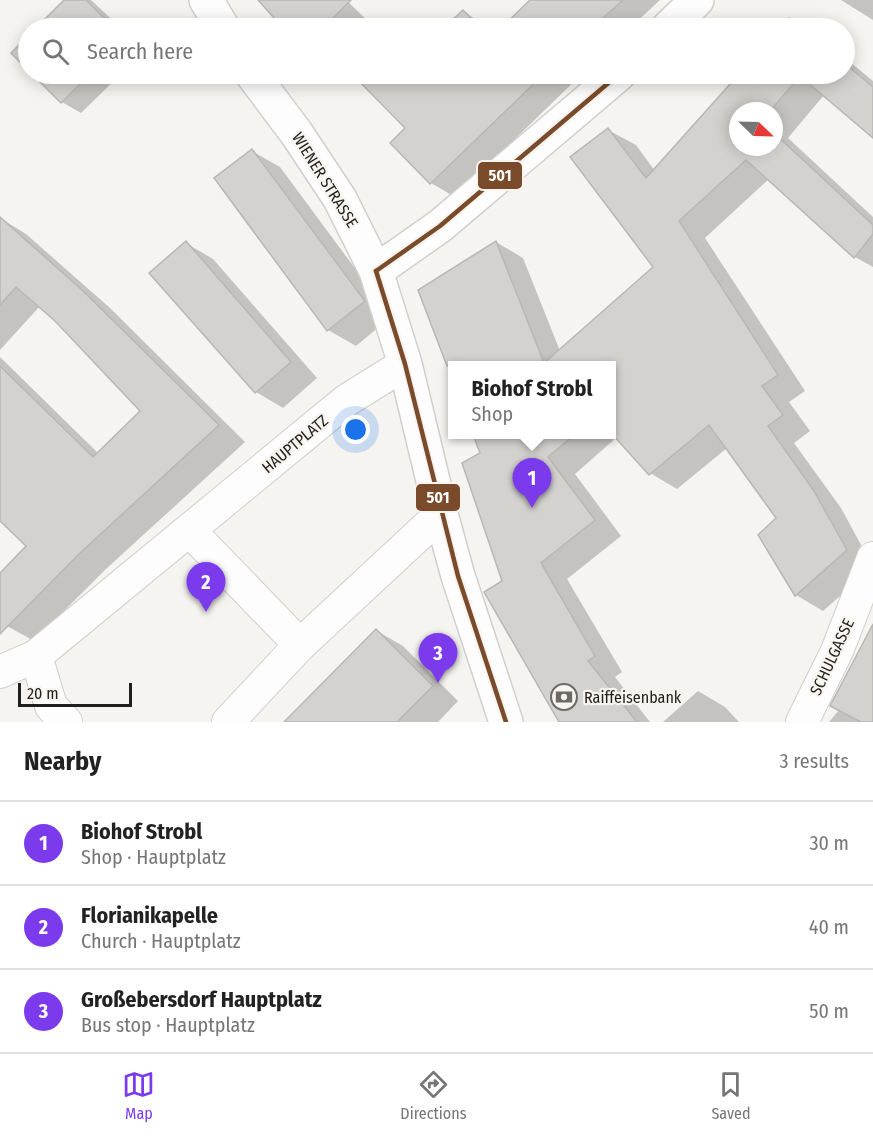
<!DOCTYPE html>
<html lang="en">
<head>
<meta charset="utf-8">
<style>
  :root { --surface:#fff; --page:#f6f6f6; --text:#222; --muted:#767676; --line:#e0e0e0; --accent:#7c3aed }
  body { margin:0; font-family:"Fira Sans Condensed",sans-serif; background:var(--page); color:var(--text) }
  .compass { position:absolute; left:729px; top:102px; width:54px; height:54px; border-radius:50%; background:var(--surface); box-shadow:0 3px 15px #0003; rotate:113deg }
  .scale { position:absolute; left:18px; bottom:15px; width:114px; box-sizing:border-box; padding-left:6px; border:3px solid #201f1d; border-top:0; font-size:16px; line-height:21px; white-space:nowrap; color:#201f1d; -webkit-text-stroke:4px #f8f4ef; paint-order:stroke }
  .you { position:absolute; left:356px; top:430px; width:21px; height:21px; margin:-15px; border:4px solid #fff; border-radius:50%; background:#1a73e8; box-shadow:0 0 0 9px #1a73e833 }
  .badge { display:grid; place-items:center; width:39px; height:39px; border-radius:50%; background:var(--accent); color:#fff; font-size:20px; font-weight:700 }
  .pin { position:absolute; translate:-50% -50px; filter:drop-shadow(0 2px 3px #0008) }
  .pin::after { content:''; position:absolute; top:32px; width:21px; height:18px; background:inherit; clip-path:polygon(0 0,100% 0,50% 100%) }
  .popup { position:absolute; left:448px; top:361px; width:168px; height:78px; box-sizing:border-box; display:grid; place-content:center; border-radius:0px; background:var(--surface); filter:drop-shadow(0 2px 4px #0005); font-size:20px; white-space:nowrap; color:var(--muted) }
  .popup b { font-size:22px; color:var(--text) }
  .popup::after { content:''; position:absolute; left:50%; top:100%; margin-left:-12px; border:12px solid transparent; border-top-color:var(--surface) }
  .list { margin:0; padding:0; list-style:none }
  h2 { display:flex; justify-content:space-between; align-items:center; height:78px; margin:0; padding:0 24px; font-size:26px }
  h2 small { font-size:20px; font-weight:400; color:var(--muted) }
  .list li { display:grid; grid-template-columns:39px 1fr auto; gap:18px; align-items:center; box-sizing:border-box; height:84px; padding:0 24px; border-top:2px solid var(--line) }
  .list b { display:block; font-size:22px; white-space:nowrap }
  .list p { margin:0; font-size:20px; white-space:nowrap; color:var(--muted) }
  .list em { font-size:20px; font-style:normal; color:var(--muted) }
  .icon { flex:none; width:33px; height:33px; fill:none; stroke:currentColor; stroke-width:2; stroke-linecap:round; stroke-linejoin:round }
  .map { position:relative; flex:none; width:873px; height:722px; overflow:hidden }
  .search { position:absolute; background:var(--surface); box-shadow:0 3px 15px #0003; left:18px; right:18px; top:18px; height:66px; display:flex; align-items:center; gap:15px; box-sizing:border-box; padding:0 21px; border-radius:33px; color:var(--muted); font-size:22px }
  .sheet { height:330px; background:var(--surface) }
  nav { display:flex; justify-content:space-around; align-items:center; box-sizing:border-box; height:84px; border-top:2px solid var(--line); background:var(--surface); font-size:16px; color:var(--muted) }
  nav a { display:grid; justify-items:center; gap:3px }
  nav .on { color:var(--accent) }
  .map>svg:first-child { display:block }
</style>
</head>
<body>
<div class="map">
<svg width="873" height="722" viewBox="0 0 873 722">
  <rect width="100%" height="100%" fill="#f6f4f1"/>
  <g fill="#0003" fill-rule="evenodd">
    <path d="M66,0H91L121,28H38Z"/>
    <path d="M260,0H346L368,21L362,28H285Z"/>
    <path d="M532,0H660L630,28H504Z"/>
    <path d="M841,0H873V20Z"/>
    <path d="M463,12L488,26L490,28H446Z"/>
    <path d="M789,17L809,28H778Z"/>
    <path d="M844,57L873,81V136L824,95L788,138L873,217V267L855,257L769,179L705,238L805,391L789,402L810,431L794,443L841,508L873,567L823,611L796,595L778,518L727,448L677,489L650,473L617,437L575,474L621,536L567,579L622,672L615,677L650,722H561L486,593L504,582L482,454L475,434H612V366H452V376L420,291L496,242L523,258L560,351L655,267L608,130L636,145L655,171L739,74H844ZM738,111H774V147H738Z"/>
    <path d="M34,74H121L81,113L62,102Z"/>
    <path d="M354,74H582L455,197L431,183L392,143L407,128Z"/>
    <path d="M252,151L280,167L391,317L356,346L328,330L216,178Z"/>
    <path d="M0,218L26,234L110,308L245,442L106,569L34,641L7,626L0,619V576L28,546L0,519V357L99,454L142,411L56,320L40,306L0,350Z"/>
    <path d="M186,243L213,259L317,378L283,408L256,392L152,273Z"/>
    <path d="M377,631L403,646L458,701L438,722H286Z"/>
    <path d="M873,640V722H829L839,710Z"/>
    <path d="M698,691L725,707L739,722H663Z"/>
  </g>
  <g fill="#d3d2cf" stroke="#b8b7b5" stroke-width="1.5">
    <path d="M64,0H86L114,28H36Z"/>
    <path d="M258,0H351L323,28H283Z"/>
    <path d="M530,0H623L592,28H501Z"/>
    <path d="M463,10L481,28H444Z"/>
    <path d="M783,21H795L804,28H777Z"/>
    <path d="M28,36V70L11,53Z"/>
    <path d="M844,63L873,87V138L800,76L770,111H738V147H774V133L873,225V234L854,258L746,160L679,221L778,375L762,386L783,415L768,426L814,491L847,550L795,596L758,535L776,518L709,425L649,475L612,434V366H447L418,290L496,241L544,363L653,267L570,157L608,128L646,178L739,74H844Z"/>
    <path d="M32,74H90L61,103Z"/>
    <path d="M352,74H544L430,184L390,143L405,128Z"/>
    <path d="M252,149L365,301L327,331L214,178Z"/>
    <path d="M0,217L82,290L219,425L79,554L0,634V573L26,546L0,521V366L93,457L140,411L55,321L16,287L0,305Z"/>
    <path d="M186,241L291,362L255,393L149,273Z"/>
    <path d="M473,435H574L548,457L595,520L541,563L595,656L588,661L637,722H559L484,592L502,581L462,463L480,453Z"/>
    <path d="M873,624V722H861L830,706Z"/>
    <path d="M376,629L433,686L397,722H284Z"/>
  </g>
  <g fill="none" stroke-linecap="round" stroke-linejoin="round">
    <defs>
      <g id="minor">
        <path d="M190,531L300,645"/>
        <path d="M0,672L36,656"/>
        <path d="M66,722L51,706L36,656L347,400L405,364"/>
        <path d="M228,722L300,645L441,514"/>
        <path d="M802,722L837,651L873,558"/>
      </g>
      <g id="tertiary">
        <path d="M206,0L223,28"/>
        <path d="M668,28L697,0"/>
        <path d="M252,74L297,134L340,199L376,271L405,364L441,514L458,576L506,722"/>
        <path d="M376,271L440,226L619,74"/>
      </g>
    </defs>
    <use href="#minor" stroke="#d0cfcc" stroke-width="34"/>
    <use href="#tertiary" stroke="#d0cfcc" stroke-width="36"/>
    <use href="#minor" stroke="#fefdfd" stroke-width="32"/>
    <use href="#tertiary" stroke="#fefdfd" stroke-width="33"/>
    <defs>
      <g id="bus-1">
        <path d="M376,271L405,364L458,576L506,722"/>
        <path d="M376,271L440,226L619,74"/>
      </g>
    </defs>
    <use href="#bus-1" stroke="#f8f4ef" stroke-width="9"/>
    <use href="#bus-1" stroke="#7a4b2a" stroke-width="4.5"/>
  </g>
  <defs>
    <symbol id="bank-ring" viewBox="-11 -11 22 22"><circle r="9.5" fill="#f8f4ef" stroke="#6b6a67" stroke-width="1.5"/><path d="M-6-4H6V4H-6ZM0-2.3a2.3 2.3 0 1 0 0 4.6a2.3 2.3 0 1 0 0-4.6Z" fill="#6b6a67"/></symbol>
  </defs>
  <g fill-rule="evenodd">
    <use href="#bank-ring" x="549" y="682" width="30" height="30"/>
  </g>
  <g text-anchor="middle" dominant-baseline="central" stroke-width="4.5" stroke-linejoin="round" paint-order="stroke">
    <g font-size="16" fill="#201f1d" stroke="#f8f4ef">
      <text transform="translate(325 180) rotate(58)">WIENER STRASSE</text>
      <text transform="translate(295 444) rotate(-40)">HAUPTPLATZ</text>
      <text transform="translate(832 657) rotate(-65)">SCHULGASSE</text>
    </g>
    <g font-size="16" fill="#201f1d" stroke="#f8f4ef" text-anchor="start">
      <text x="584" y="697">Raiffeisenbank</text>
    </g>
  </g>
  <g stroke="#f8f4ef" stroke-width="2">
    <rect x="477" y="161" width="46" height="29" rx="6" fill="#7a4b2a"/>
    <rect x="415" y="483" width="46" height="29" rx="6" fill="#7a4b2a"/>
  </g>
  <g font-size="16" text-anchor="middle" font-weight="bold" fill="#fff">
    <text x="500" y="181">501</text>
    <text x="438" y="503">501</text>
  </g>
</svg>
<svg class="compass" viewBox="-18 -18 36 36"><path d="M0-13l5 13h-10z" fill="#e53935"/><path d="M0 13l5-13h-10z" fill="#767676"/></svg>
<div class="scale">20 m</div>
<div class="you"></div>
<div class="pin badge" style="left:532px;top:508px">1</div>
<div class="popup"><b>Biohof Strobl</b>Shop</div>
<div class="pin badge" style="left:206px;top:612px">2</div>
<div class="pin badge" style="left:438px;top:683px">3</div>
<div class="search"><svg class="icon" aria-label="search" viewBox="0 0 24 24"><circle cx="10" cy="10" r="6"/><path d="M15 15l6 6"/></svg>Search here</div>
</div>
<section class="sheet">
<h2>Nearby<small>3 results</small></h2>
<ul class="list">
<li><span class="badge">1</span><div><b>Biohof Strobl</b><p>Shop · Hauptplatz</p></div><em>30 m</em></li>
<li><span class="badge">2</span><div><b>Florianikapelle</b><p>Church · Hauptplatz</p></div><em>40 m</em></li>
<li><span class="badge">3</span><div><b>Großebersdorf Hauptplatz</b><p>Bus stop · Hauptplatz</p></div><em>50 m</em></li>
</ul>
</section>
<nav>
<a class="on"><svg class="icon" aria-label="map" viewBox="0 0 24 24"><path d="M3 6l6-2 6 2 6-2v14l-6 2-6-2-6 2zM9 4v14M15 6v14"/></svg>Map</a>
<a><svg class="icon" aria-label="directions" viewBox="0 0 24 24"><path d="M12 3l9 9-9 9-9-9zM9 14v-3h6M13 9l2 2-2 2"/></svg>Directions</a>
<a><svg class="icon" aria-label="saved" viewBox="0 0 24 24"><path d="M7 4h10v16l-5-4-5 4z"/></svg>Saved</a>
</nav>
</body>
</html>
